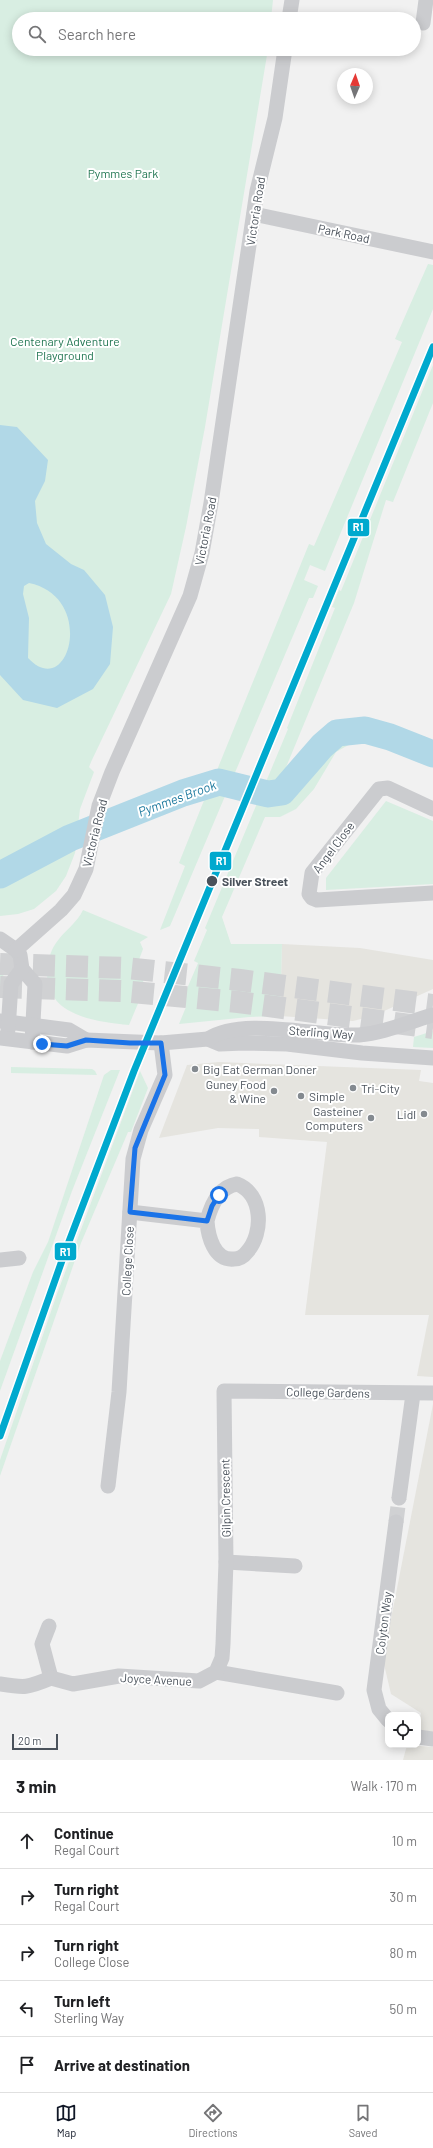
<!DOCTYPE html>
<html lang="en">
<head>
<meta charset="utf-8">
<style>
  :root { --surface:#fff; --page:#f2f2f2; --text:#202124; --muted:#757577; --line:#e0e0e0; --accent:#111827 }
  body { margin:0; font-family:Barlow,sans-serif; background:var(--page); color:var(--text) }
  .controls { position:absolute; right:12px; bottom:12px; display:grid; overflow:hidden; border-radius:8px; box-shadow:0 2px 10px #0003 }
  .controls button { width:36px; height:36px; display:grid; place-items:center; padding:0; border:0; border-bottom:1px solid var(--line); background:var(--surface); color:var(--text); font:20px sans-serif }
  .compass { position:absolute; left:337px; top:68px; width:36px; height:36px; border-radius:50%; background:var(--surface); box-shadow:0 2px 10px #0003; rotate:2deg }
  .scale { position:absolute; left:12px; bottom:10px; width:46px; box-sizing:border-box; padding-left:4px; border:2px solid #4a525b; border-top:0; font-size:11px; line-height:14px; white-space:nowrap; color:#4a525b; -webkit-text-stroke:3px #fff; paint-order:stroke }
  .stop { position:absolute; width:12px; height:12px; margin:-9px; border:3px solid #1a73e8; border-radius:50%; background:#fff }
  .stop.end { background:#1a73e8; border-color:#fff; box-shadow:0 1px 4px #0008 }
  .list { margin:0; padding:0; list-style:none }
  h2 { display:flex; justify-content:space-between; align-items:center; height:52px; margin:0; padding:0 16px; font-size:17px }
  h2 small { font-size:13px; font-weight:400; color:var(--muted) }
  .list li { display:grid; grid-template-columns:26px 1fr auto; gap:12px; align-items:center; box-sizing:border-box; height:56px; padding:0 16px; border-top:1px solid var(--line) }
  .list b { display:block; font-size:15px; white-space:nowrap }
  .list p { margin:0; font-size:13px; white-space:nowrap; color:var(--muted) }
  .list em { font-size:13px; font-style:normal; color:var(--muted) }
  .icon { flex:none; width:22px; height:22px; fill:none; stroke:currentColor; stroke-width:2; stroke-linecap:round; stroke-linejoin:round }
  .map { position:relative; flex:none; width:433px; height:1760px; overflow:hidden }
  .search { position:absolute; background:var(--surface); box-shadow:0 2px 10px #0003; left:12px; right:12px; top:12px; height:44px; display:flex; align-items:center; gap:10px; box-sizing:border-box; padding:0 14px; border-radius:22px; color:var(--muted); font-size:15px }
  .sheet { height:332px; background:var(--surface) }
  nav { display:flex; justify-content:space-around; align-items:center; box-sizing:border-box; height:56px; border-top:1px solid var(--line); background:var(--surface); font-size:11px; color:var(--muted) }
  nav a { display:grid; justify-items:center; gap:2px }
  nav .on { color:var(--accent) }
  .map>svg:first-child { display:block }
</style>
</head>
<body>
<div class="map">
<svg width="433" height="1760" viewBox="0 0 433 1760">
  <rect width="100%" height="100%" fill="#f1f1f1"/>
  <g fill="#e5e4df">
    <path d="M282,944L360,948L433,960V989L373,1016L353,1021L280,1016Z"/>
    <path d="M219,1062L421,1070L419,1081L433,1083V1377L417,1376L429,1315H305L327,1142L259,1137V1129L218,1128L159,1138L187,1065Z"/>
    <path d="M433,1404V1734L418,1732L421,1713L391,1694L383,1660Z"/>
    <path d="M407,1745L433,1747V1760H403Z"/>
  </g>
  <g fill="#d8eee2">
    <path d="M0,0H273L271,19H19V49H268L205,427L186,527L171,594L91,762L89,767L94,772L80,809L75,853L66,876L56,891L34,909L18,914L0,916Z"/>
    <path d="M428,264L433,265V309L325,571L310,565L304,580L318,586L313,598H309L170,926L160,930L185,866L179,863L205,798L107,834L109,813C145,800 181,783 215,775L309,544L314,546L402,342L395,339Z"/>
    <path d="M433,365V403L393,502L386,500L354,603L282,777C299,767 309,749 323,736C333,727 349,720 362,720C376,720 419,735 433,741V761L373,737L361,738L336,752L314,789L296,809L280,817H265L222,917L231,944H282L280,1016L249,1017L179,1024L186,1007L180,1005L198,963L194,961L207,930L205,928L288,729L287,728L335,608L332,607L339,590L341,591Z"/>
    <path d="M386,801L433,821V884L326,890V878Z"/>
    <path d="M83,910L148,937L140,942L143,949L137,965L148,969L139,992L142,994L129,1025C97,1022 48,1016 47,975C47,964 50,951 56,943C64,931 77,923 83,910Z"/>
    <path d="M0,964C5,973 4,979 0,988Z"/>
    <path d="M433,1031V1048L413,1047L414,1037Z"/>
    <path d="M11,1067L92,1069L95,1071L97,1075L11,1073Z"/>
    <path d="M111,1070H120L72,1191L0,1391V1361L33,1272L48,1242L104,1075Z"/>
    <path d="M140,1071L148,1088L131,1132H128L81,1243L0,1476V1460L57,1294Z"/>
  </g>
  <path fill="#b1d8e7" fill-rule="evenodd" d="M0,425L17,427L48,460L45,481L35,501L37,523L46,544L71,564L84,570L105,595L113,627L110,664L93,689L57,708L23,700L0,675ZM29,583C97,597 69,702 28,658L29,618L23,594L24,586Z"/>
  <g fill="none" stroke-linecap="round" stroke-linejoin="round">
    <path stroke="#b1d8e7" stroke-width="27" d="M0,875L70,838L183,793L219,782L268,794L282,792L322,746L337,733L365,730L390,737L433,754"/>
    <path stroke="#d0d1d3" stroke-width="15" stroke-dasharray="15 8" stroke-linecap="butt" d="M396,1522L399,1498"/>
    <g stroke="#d0d1d3" stroke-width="22" stroke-dasharray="22 11" stroke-linecap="butt">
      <path d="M0,964L126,968L240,980L433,1005"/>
      <path d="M0,987L122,991L238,1002L433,1028"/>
    </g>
    <g stroke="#cbcccf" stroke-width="15">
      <path d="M289,19L292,0"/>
      <path d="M423,23L426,0"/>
      <path d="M254,214L433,252"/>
      <path d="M433,809L388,788L379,789L312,873L309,894L312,898L317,900L433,893"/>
      <path d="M0,939L16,950L20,955L22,969L35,984L32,1042"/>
      <path d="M16,950L61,910L74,895L86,869L99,806L112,772L190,596L202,553L211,503L257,191L275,118L285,49"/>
      <path d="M0,1021L69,1030L86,1040"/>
      <path d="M8,1030L11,984L22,969"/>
      <path d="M0,1038L67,1046L86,1040L161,1043L208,1039L220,1044L244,1043L287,1044L362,1053L433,1058"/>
      <path d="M208,1039C243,1016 317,1037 359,1035C385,1033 408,1022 433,1015"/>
      <path d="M130,1212L207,1221C211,1205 219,1187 237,1184C263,1194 264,1233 247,1252C244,1256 239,1259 234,1259C214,1261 208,1236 207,1221"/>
      <path d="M0,1260L19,1258"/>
      <path d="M108,1486L119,1392L133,1159L141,1130L165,1075L161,1043"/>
      <path d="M399,1498L413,1394"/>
      <path d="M226,1562L295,1566"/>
      <path d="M49,1626L42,1644L51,1678"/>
      <path d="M216,1672L337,1693"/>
      <path d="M51,1678L73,1684L119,1676L199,1681L216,1672L222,1658L223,1644L226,1562L224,1391L433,1393"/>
      <path d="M0,1684C25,1688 27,1688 51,1678"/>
      <path d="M388,1720L379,1709L374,1690L396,1522"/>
      <path d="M418,1737L433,1739"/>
    </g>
    <defs>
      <path id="rail-1" d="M0,1436L65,1252L134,1071L433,347"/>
    </defs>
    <use href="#rail-1" stroke="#fff" stroke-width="10"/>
    <use href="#rail-1" stroke="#00a9ce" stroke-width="7"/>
  </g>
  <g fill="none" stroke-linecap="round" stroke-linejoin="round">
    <path stroke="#1a73e8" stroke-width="5" d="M42,1044L67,1046L86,1040L130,1043H161L165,1075L135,1148L130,1212L207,1221L212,1206L219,1195"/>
  </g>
  <circle fill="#4a525b" stroke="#fff" stroke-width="1.5" cx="212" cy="881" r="6"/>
  <g fill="#848a90" stroke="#fff" stroke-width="1.5">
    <circle cx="195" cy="1069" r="4"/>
    <circle cx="353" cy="1088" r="4"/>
    <circle cx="274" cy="1091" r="4"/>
    <circle cx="301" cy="1096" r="4"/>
    <circle cx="424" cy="1114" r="4"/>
    <circle cx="371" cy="1118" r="4"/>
  </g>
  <g text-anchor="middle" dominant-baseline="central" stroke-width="4" stroke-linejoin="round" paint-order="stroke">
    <g font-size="12" fill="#217652" stroke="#fff">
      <text x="123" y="173">Pymmes Park</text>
      <text x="65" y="341">Centenary Adventure<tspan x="65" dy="14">Playground</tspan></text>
    </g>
    <g font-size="12" fill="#4a525b" stroke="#fff">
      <text transform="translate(255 211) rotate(-81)">Victoria Road</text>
      <text transform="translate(344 233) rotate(12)">Park Road</text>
      <text transform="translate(205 531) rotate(-79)">Victoria Road</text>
      <text transform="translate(94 833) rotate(-76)">Victoria Road</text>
      <text transform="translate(333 847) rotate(-53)">Angel Close</text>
      <text transform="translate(321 1032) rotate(4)">Sterling Way</text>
      <text transform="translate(127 1261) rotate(-87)">College Close</text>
      <text transform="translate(328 1392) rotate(1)">College Gardens</text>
      <text transform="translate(225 1498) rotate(-91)">Gilpin Crescent</text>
      <text transform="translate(383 1623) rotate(-83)">Colyton Way</text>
      <text transform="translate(156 1679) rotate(3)">Joyce Avenue</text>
    </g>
    <g font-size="12" font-weight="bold" fill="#4a525b" stroke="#fff" text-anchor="start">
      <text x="222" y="881">Silver Street</text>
    </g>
    <g font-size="12" fill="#4a525b" stroke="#fff" text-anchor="start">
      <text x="203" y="1069">Big Eat German Doner</text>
      <text x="266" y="1084" text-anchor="end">Guney Food<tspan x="266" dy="14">&amp; Wine</tspan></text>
      <text x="361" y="1088">Tri-City</text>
      <text x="309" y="1096">Simple</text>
      <text x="363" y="1111" text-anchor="end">Gasteiner<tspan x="363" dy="14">Computers</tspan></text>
      <text x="416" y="1114" text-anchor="end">Lidl</text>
    </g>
    <g font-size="13" font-style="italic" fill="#1b789d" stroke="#fff">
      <text transform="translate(177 798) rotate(-20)">Pymmes Brook</text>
    </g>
  </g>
  <g stroke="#fff" stroke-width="1.5">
    <rect x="347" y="518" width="23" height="19" rx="4" fill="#00a9ce"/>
    <rect x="209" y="851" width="23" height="20" rx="4" fill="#00a9ce"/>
    <rect x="54" y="1242" width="23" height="19" rx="4" fill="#00a9ce"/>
  </g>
  <g font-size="11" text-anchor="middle" font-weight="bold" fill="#fff">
    <text x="358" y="531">R1</text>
    <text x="221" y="865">R1</text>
    <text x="65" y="1256">R1</text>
  </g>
</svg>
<div class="controls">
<button><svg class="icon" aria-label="locate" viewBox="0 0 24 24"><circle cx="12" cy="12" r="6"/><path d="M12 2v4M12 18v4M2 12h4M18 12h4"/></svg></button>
</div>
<svg class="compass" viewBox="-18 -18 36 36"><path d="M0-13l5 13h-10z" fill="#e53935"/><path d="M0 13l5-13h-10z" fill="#757577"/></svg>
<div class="scale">20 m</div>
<div class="stop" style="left:219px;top:1195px"></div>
<div class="stop end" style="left:42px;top:1044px"></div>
<div class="search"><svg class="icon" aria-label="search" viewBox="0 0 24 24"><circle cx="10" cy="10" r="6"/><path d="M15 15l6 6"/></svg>Search here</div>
</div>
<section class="sheet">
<h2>3 min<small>Walk · 170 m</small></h2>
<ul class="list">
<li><svg class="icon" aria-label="ahead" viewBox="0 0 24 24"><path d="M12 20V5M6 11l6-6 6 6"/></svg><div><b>Continue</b><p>Regal Court</p></div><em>10 m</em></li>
<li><svg class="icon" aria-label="right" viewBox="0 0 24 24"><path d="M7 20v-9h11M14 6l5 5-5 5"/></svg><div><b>Turn right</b><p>Regal Court</p></div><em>30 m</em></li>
<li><svg class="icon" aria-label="right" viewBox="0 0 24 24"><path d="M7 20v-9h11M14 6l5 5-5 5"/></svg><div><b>Turn right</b><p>College Close</p></div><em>80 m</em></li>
<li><svg class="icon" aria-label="left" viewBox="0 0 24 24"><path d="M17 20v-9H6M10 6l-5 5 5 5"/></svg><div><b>Turn left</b><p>Sterling Way</p></div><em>50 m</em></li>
<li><svg class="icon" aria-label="arrive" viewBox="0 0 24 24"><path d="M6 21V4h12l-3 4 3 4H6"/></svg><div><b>Arrive at destination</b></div></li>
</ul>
</section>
<nav>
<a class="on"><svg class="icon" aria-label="map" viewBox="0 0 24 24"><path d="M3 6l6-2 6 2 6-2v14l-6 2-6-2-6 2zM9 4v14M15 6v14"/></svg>Map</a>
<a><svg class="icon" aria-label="directions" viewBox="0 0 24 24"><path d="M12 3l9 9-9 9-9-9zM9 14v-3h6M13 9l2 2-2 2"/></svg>Directions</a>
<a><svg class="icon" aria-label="saved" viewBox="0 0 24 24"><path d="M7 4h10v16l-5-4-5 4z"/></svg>Saved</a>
</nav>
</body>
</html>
